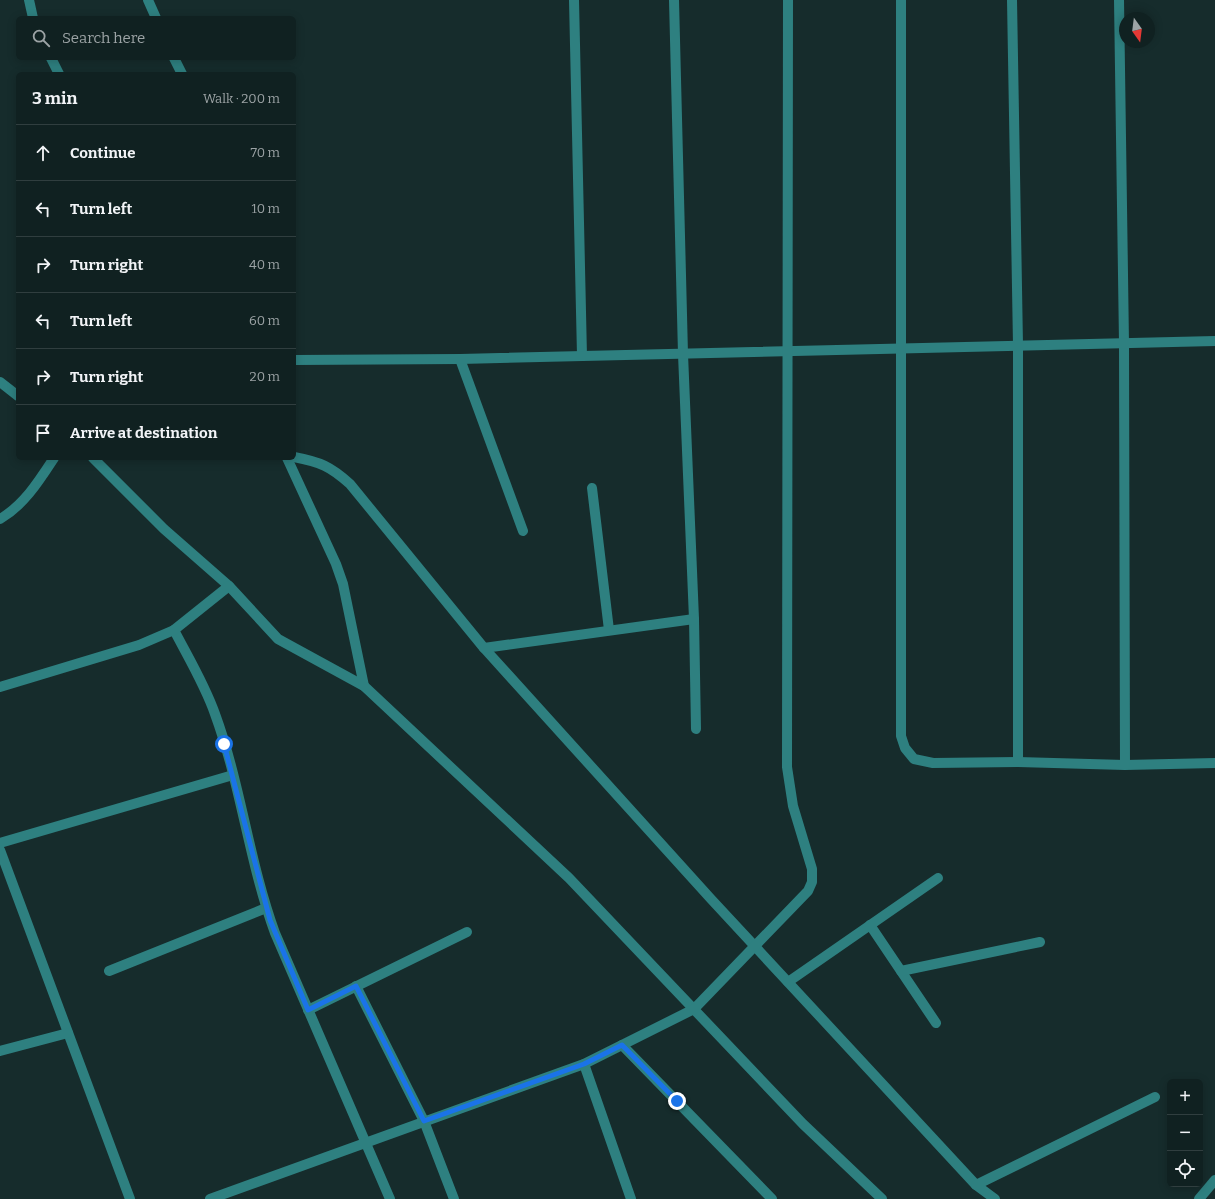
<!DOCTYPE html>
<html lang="en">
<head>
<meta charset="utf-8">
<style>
  :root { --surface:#102121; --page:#19292a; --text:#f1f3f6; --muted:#9ca3a5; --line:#303e3f }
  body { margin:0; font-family:Bitter,serif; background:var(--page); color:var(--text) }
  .controls { position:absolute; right:12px; bottom:12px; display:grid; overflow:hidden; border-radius:6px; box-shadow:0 2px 10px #0003 }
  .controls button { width:36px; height:36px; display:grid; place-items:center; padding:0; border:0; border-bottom:1px solid var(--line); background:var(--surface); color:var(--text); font:20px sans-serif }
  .compass { position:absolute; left:1119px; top:12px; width:36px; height:36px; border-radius:50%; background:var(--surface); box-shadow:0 2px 10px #0003; rotate:166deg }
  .stop { position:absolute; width:12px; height:12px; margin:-9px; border:3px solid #1a73e8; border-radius:50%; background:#fff }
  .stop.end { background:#1a73e8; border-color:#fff; box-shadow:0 1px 4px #0008 }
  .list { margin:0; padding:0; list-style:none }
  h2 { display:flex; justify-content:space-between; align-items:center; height:52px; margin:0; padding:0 16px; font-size:17px }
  h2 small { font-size:13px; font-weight:400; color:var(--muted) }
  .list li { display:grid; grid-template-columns:26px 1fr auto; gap:12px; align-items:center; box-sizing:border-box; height:56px; padding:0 16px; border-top:1px solid var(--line) }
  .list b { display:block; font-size:15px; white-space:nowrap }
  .list em { font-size:13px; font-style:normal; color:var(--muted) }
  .icon { flex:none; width:22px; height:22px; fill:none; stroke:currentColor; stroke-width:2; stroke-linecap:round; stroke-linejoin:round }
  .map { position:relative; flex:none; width:1215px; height:1199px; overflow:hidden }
  .search { position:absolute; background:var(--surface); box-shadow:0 2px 10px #0003; left:16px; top:16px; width:280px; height:44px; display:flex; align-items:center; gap:10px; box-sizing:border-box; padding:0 14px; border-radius:6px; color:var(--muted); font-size:15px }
  .panel { position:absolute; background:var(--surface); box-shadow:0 2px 10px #0003; left:16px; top:72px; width:280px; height:388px; border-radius:6px }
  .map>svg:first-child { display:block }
</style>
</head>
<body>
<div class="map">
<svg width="1215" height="1199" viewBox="0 0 1215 1199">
  <rect width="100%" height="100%" fill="#162c2c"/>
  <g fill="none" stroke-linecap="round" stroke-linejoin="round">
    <g stroke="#2e8080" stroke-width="10">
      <path d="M29,0L33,18"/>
      <path d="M148,0L156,18"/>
      <path d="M574,0L582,356"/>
      <path d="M674,0L683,354L694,619L696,729"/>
      <path d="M901,0V736L905,748L914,759L933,763L1018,762L1125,765L1215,763"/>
      <path d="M1012,0L1018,345V762"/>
      <path d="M1119,0L1124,343L1125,765"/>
      <path d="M51,58L59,74"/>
      <path d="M174,58L182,74"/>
      <path d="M460,359L523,531"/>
      <path d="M294,360L460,359L1215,341"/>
      <path d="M0,382L18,396"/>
      <path d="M294,457C320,462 330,466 350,484L484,648L711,899L976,1185L995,1199"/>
      <path d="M93,458L164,529L229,586L278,639L364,686L569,878L803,1124L882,1199"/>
      <path d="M287,458L336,564L343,584L364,686"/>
      <path d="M592,488L609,630"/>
      <path d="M0,519C24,505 39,481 54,458"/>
      <path d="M174,630C188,657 205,685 215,714C241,785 249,862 275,933L390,1199"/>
      <path d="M484,648L694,619"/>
      <path d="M0,687L139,645L174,630L229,586"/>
      <path d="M0,843L233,775"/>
      <path d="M0,850L130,1199"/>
      <path d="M870,925L936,1023"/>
      <path d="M109,971L266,908"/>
      <path d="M901,971L1040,942"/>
      <path d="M788,982L938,878"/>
      <path d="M356,986L424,1121L454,1199"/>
      <path d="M308,1010L467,932"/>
      <path d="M622,1045L772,1199"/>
      <path d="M0,1051L68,1033"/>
      <path d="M584,1064L631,1199"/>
      <path d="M976,1185L1155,1097"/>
      <path d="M210,1199L584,1064L694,1009L808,891L812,882V869L793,806L787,767L788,0"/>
      <path d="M1199,1199L1215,1180"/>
    </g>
  </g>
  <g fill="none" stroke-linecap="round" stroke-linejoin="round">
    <path stroke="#1a73e8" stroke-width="5" d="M224,744L270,920L308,1010L356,986L424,1121L584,1064L622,1045L677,1101"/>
  </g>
</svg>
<div class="controls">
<button>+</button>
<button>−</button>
<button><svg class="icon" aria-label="locate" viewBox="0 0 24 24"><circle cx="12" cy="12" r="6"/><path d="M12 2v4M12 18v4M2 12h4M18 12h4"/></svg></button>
</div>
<svg class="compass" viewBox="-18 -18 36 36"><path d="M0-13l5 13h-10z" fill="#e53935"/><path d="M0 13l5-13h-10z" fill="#9ca3a5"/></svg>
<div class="stop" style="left:224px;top:744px"></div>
<div class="stop end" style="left:677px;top:1101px"></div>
<div class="search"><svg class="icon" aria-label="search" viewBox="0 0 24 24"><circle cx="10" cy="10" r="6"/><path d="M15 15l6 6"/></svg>Search here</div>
<section class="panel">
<h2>3 min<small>Walk · 200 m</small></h2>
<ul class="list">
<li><svg class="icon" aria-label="ahead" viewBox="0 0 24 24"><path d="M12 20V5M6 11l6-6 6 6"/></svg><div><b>Continue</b></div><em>70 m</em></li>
<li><svg class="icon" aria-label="left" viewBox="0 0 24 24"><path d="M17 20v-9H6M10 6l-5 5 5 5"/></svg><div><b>Turn left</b></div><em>10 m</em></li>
<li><svg class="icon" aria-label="right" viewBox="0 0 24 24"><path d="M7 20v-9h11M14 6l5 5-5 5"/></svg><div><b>Turn right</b></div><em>40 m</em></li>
<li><svg class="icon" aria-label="left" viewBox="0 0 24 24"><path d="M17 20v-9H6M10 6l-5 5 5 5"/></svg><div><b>Turn left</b></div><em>60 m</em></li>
<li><svg class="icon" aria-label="right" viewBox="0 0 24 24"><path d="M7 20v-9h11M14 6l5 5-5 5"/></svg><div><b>Turn right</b></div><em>20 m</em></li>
<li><svg class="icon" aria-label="arrive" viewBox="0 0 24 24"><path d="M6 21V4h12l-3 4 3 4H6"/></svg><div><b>Arrive at destination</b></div></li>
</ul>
</section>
</div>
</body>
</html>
